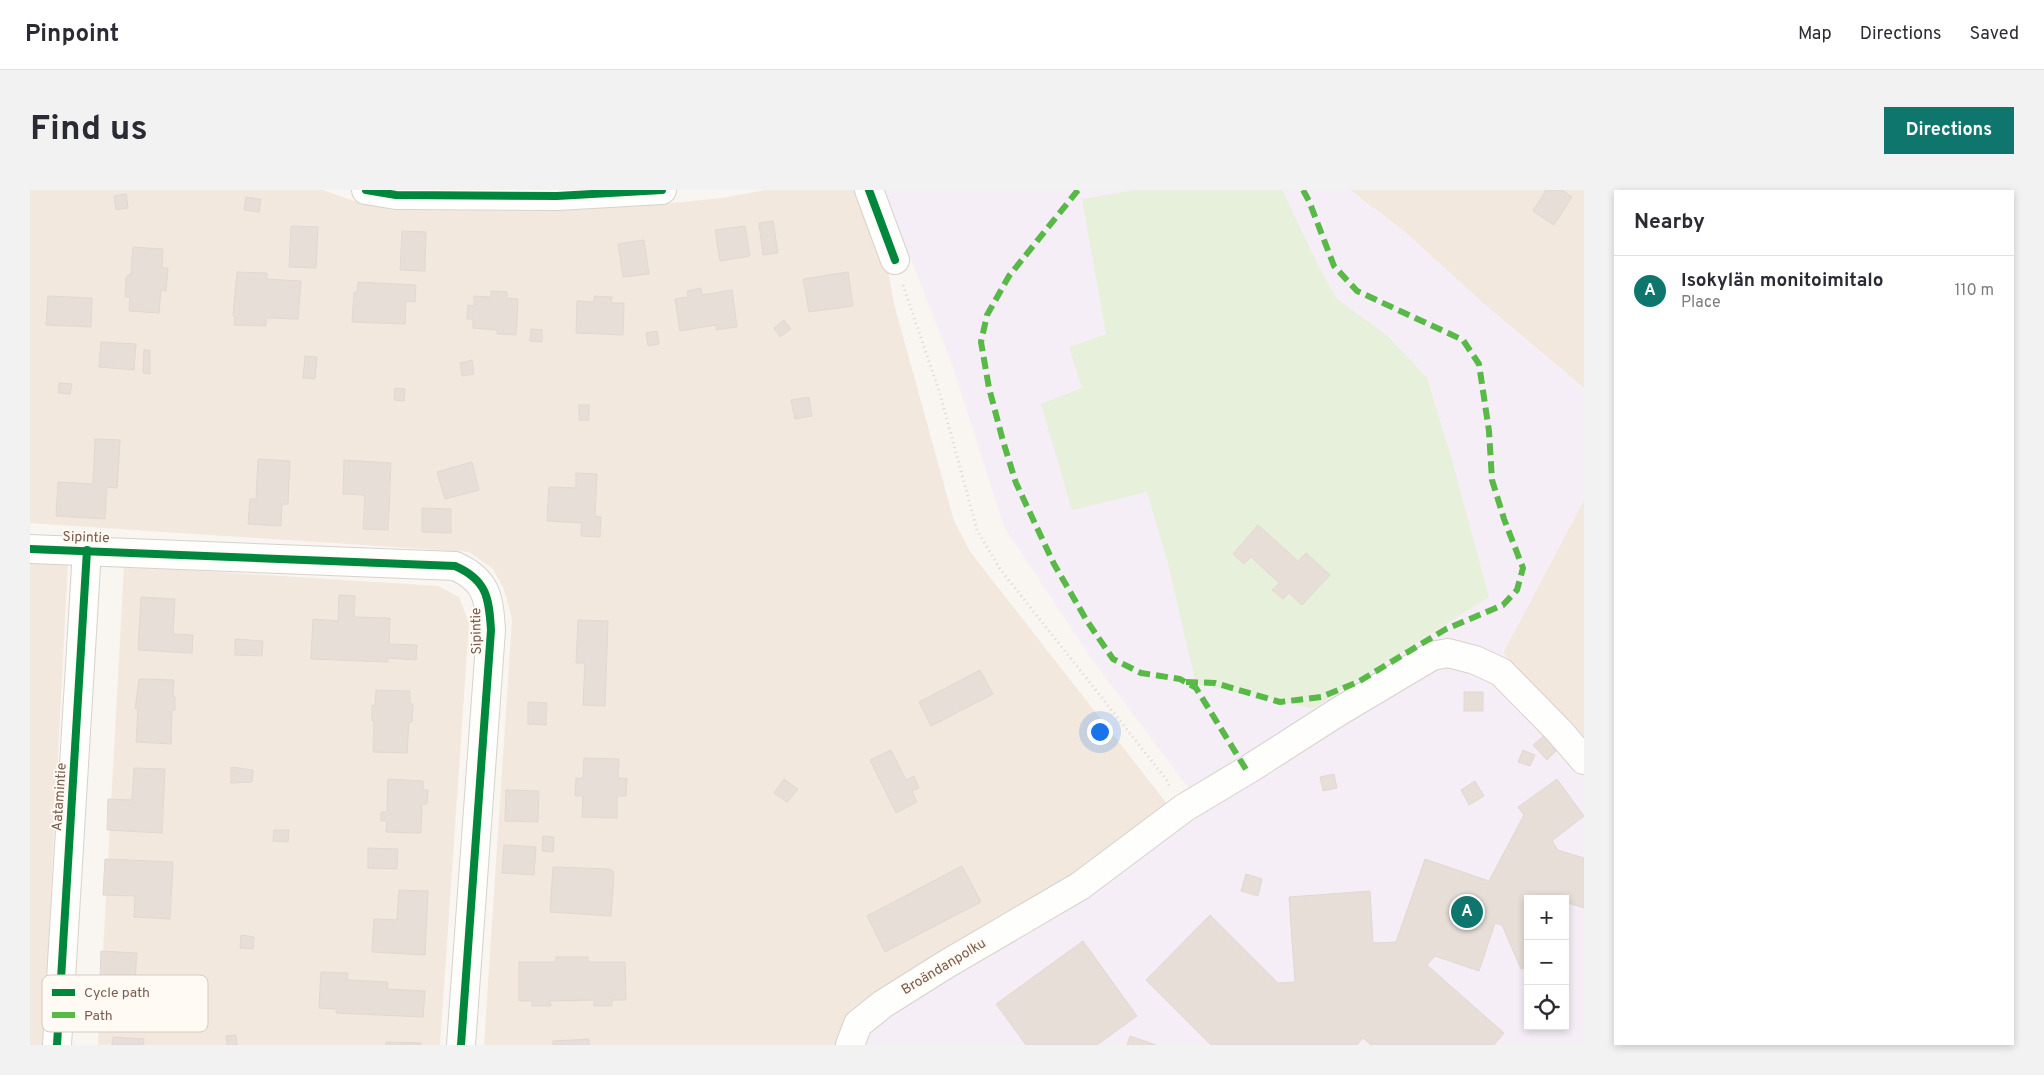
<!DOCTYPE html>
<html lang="en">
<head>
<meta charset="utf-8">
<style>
  :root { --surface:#fff; --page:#f2f2f3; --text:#2b2b33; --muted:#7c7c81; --line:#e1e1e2; --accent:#0f766e }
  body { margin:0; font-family:Overpass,sans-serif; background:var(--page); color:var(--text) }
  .controls { position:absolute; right:15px; bottom:15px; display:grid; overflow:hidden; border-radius:0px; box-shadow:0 2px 8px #0003 }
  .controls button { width:45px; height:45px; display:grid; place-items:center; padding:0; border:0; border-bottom:1px solid var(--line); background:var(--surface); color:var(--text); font:25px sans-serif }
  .you { position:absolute; left:1069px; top:541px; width:18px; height:18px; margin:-12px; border:4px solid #fff; border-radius:50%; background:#1a73e8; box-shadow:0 0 0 8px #1a73e833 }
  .badge { display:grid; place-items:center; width:32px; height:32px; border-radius:50%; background:var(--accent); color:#fff; font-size:16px; font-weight:700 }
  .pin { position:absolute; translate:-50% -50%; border:2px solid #fff; box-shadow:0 1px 5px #0006 }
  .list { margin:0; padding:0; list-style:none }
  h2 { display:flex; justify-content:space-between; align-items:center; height:65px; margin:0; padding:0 20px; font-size:21px }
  h2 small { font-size:16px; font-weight:400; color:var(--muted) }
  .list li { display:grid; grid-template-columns:32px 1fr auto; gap:15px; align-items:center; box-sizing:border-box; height:70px; padding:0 20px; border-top:1px solid var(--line) }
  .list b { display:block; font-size:19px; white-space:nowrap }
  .list p { margin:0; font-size:16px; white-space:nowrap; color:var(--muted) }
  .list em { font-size:16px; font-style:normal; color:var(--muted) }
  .icon { flex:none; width:28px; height:28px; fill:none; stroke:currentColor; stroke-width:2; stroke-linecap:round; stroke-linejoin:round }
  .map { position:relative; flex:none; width:1554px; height:855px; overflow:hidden; border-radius:0px }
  header { display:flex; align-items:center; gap:30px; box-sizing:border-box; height:70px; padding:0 25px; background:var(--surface); border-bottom:1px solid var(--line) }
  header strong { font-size:24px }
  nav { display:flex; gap:28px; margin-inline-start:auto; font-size:18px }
  .intro { display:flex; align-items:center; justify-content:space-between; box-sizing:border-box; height:120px; padding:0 30px }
  h1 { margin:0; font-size:35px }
  .button { padding:12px 22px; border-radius:0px; background:var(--accent); color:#fff; font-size:18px; font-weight:700 }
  main { display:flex; gap:30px; padding:0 30px }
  aside { flex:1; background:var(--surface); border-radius:0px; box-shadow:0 2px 8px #0003 }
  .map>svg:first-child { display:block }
</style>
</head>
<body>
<header>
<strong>Pinpoint</strong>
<nav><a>Map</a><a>Directions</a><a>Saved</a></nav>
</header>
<div class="intro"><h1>Find us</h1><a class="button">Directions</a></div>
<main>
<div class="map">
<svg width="1554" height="855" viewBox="0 0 1554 855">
  <rect width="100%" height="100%" fill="#f9f5f0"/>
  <g fill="#f2e8de">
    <path d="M0,0H293L321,10L362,20L523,21L612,16L692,8L735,0H826L855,65L864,114L924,331L941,363L1138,615L812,855H454L482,429L474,399L463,379L439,362L0,333Z"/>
    <path d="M1320,0H1554V198L1454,114L1375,42Z"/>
    <path d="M1554,310V550L1473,463Z"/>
    <path d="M0,372L38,373L13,855H0Z"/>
    <path d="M94,376L408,396L429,407L439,433L410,855H68Z"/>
  </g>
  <path fill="#f6eef6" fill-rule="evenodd" d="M854,0H1320L1375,42L1454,114L1554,198V310L1473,463L1554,550V855H812L1160,600L1061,468L974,337L922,174ZM1498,709H1535V836H1498Z"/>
  <path fill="#e7f0db" d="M1106,0H1252L1286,71L1306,108L1359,147L1397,188L1422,270L1459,407L1283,518L1166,494L1138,374L1117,302L1042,320L1011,214L1052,198L1039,157L1076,144L1052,9Z"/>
  <g fill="#e6ded7" stroke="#e2d8d2">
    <path d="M1516,0H1532L1542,7L1524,35L1503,21Z"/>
    <path d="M96,4L98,18L86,20L84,6Z"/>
    <path d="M216,7L231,9L229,22L214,20Z"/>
    <path d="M743,31L748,63L733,65L729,33Z"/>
    <path d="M261,36L288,37L286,78L259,77Z"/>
    <path d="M715,36L720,66L690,71L685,40Z"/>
    <path d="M372,41L396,42L395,81L370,80Z"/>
    <path d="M614,50L619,84L593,87L588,54Z"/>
    <path d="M103,57L133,59L132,78H138L136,101L131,100L129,123L99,121L100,107H95L96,88L98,85H101Z"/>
    <path d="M207,82L237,83V89L271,91L268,129L236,128V136L204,135L205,126H203Z"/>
    <path d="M818,82L823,116L779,122L773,89Z"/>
    <path d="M328,92L386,95L385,112L376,111L375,134L322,132L324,102H327Z"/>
    <path d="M671,98L672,105L702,100L707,137L686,140V135L650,141L645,109L658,107L657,101Z"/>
    <path d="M461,101L477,102V108L488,109L486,145L467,144V140L443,138V129H437L438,115L444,116V106L461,107Z"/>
    <path d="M18,106L62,108L61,137L16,135Z"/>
    <path d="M564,106L582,107L581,113H594L593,145L546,143L547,111L564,112Z"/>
    <path d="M754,130L761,139L750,147L744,138Z"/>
    <path d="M501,139L512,140V152L500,151Z"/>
    <path d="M627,141L629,154L618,156L616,143Z"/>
    <path d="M71,152L106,154L104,180L69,177Z"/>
    <path d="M114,160H120V184L113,183Z"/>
    <path d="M275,166L287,167L285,189L273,188Z"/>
    <path d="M442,170L444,184L432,186L430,173Z"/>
    <path d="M29,193L42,194L40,204L28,203Z"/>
    <path d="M365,198L375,199L374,211L364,210Z"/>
    <path d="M779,207L782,226L765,229L761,210Z"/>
    <rect x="549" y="215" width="10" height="15"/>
    <path d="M65,249L90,250L87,298L77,297L75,329L26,326L28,292L63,294Z"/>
    <path d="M228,269L260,271L258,314H252L251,336L218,334L220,309H226Z"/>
    <path d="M314,270L361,273L358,340L333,339L335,305L313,304Z"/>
    <path d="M442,272L449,300L415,309L407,282Z"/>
    <path d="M546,283L567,284L565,326L571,327L570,347L551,346L552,333L517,331L519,297L546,298Z"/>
    <path d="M392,318L421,319V343L392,342Z"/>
    <path d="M1228,335L1268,371L1276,363L1300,385L1272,415L1259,403L1253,409L1242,400L1249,393L1221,367L1214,374L1203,364Z"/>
    <path d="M309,405L325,406L324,427L360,428L359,454L387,455L386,470L358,468V472L281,469L283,429L308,431Z"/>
    <path d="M111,407L145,409L143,444L163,445L162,463L108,460Z"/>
    <path d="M548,430L578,431L575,516L553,515L555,473H546Z"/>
    <path d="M205,449L233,451L232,466L205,465Z"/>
    <path d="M950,480L963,504L901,536L889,512Z"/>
    <path d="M109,489L144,490L143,506L145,507V520H142L141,554L106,552L108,519H105Z"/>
    <path d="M346,500L380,501V514H383L382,532H379L377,563L343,562L344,531H342V515L345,516Z"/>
    <rect x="1434" y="502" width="19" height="19"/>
    <path d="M498,512L517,513L516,535L498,534Z"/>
    <path d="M1518,542L1531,556L1517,570L1503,555Z"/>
    <path d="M861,560L876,590L884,586L889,598L882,601L887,612L866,623L840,570Z"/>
    <path d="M1493,560L1505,565L1500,576L1488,572Z"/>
    <path d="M554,568L589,569L588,588H597L596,606H587V628L552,627L553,606H545L546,588H553Z"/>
    <path d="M201,577L223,580L222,592L201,593Z"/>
    <path d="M104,578L135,579L132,643L77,640L78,609L102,610Z"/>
    <path d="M1304,584L1307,598L1293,601L1290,587Z"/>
    <path d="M358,589L393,591V600H398L397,614H392L391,643L356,642L357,631H351V622H357Z"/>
    <path d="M754,589L768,599L757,612L744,603Z"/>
    <path d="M1527,589L1554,626L1522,651L1528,660L1554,668V718L1535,712V709L1519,707L1518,709H1498V777L1491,779L1472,735L1465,733L1449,781L1405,766L1397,775L1474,843L1464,855H1341L1333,848L1327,855H1181L1116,790L1180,725L1248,793L1265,792L1259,707L1340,701L1343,753L1366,752L1395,669L1459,691L1494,625L1488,617Z"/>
    <path d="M1445,591L1454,606L1439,615L1431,600Z"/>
    <path d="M476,600L509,601L508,632L475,631Z"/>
    <path d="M244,640H259L258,652L243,651Z"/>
    <path d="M513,646L524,647L523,662L512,661Z"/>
    <path d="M474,655L506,657L504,685L472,683Z"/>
    <path d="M338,658L368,659L367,679L338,678Z"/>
    <path d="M75,669L143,672L140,729L104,727L105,706L73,705Z"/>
    <path d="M932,676L951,712L855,762L837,726Z"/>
    <path d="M523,677L580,679L584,682L581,726L520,722Z"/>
    <path d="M1216,684L1232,689L1228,706L1211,701Z"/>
    <path d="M369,700L398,701L395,765L342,762L344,729L367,730Z"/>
    <path d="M211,745L224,747L223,759L210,758Z"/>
    <path d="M1053,751L1107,826L1067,855H996L966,814Z"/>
    <path d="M71,761L107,763L105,790L131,791L130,819L69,817Z"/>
    <path d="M526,767H558V772H595L596,810H582V816H564V810L520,811L521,816H502V811H489V772H526Z"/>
    <path d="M291,782L318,783L317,790L358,792L357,799L395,801L393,827L306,823V819L289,818Z"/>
    <path d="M206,845L207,855H197L196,846Z"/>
    <path d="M1100,846L1126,855H1097Z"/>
    <path d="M83,847L114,849L113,855H82Z"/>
    <path d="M559,849V855H523V851Z"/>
    <path d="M356,852L391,853V855H356Z"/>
  </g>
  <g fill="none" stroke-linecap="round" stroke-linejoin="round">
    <defs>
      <g id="minor">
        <path d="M336,0L366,5L527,6L632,0"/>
        <path d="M839,0L865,70"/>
        <path d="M0,359L425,376C457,390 459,408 461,440L431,855"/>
        <path d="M27,855L57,360"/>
        <path d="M820,855L828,834L853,814L915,775L1050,696L1154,618L1219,579L1308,522L1402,466L1418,463L1445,470L1471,482L1529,541L1554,570"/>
      </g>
    </defs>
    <use href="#minor" stroke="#d7d1cb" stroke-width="30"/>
    <path stroke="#dcd5d0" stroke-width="3" stroke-dasharray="1 4" stroke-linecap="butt" d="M873,95L910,204L947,340L970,379L1136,589L1140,597"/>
    <use href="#minor" stroke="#fefefd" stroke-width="28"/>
    <g stroke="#58b947" stroke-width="6" stroke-dasharray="12 6" stroke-linecap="butt">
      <path d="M1048,0L979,86L957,125L951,152L959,198L973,251L986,293L1024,374L1057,431L1083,469L1111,483L1150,489L1166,498L1217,581"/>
      <path d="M1156,492L1185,493L1250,512L1291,507L1328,492L1416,439L1473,415L1487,400L1493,378L1474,329L1462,290L1459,241L1449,174L1433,150L1327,101L1304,76L1279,11L1273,0"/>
    </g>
    <defs>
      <g id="cycleway">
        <path d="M336,0L366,5L527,6L632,0"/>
        <path d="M839,0L865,70"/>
        <path d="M0,359L425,376C457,390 459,408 461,440L431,855"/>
        <path d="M27,855L57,360"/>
      </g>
    </defs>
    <use href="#cycleway" stroke="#fffaf3" stroke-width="11"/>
    <use href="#cycleway" stroke="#00873e" stroke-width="8"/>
  </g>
  <g text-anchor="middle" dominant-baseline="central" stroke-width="4" stroke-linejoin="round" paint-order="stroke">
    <g font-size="14" fill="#7a5c4d" stroke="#fffaf3">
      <text transform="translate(56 348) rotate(2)">Sipintie</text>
      <text transform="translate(447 441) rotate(-91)">Sipintie</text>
      <text transform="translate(30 607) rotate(-86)">Aatamintie</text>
      <text transform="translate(914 777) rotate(-31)">Broändanpolku</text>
    </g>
  </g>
  <rect x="12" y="785" width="166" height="57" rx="8" fill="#fffaf3" stroke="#d7cbc1" stroke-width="1"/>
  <rect x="22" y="799" width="23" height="7" fill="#00873e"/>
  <rect x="22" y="822" width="23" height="6" fill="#58b947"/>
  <g font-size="14" fill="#7a5c4d">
    <text x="54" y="807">Cycle path</text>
    <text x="54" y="830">Path</text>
  </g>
</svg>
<div class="controls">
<button>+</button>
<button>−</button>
<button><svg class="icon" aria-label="locate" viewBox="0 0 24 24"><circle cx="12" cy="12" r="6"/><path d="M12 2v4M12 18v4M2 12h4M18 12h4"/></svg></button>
</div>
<div class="you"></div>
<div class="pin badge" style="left:1437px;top:722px">A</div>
</div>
<aside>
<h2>Nearby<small></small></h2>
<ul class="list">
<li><span class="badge">A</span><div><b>Isokylän monitoimitalo</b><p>Place</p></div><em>110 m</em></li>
</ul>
</aside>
</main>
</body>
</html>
